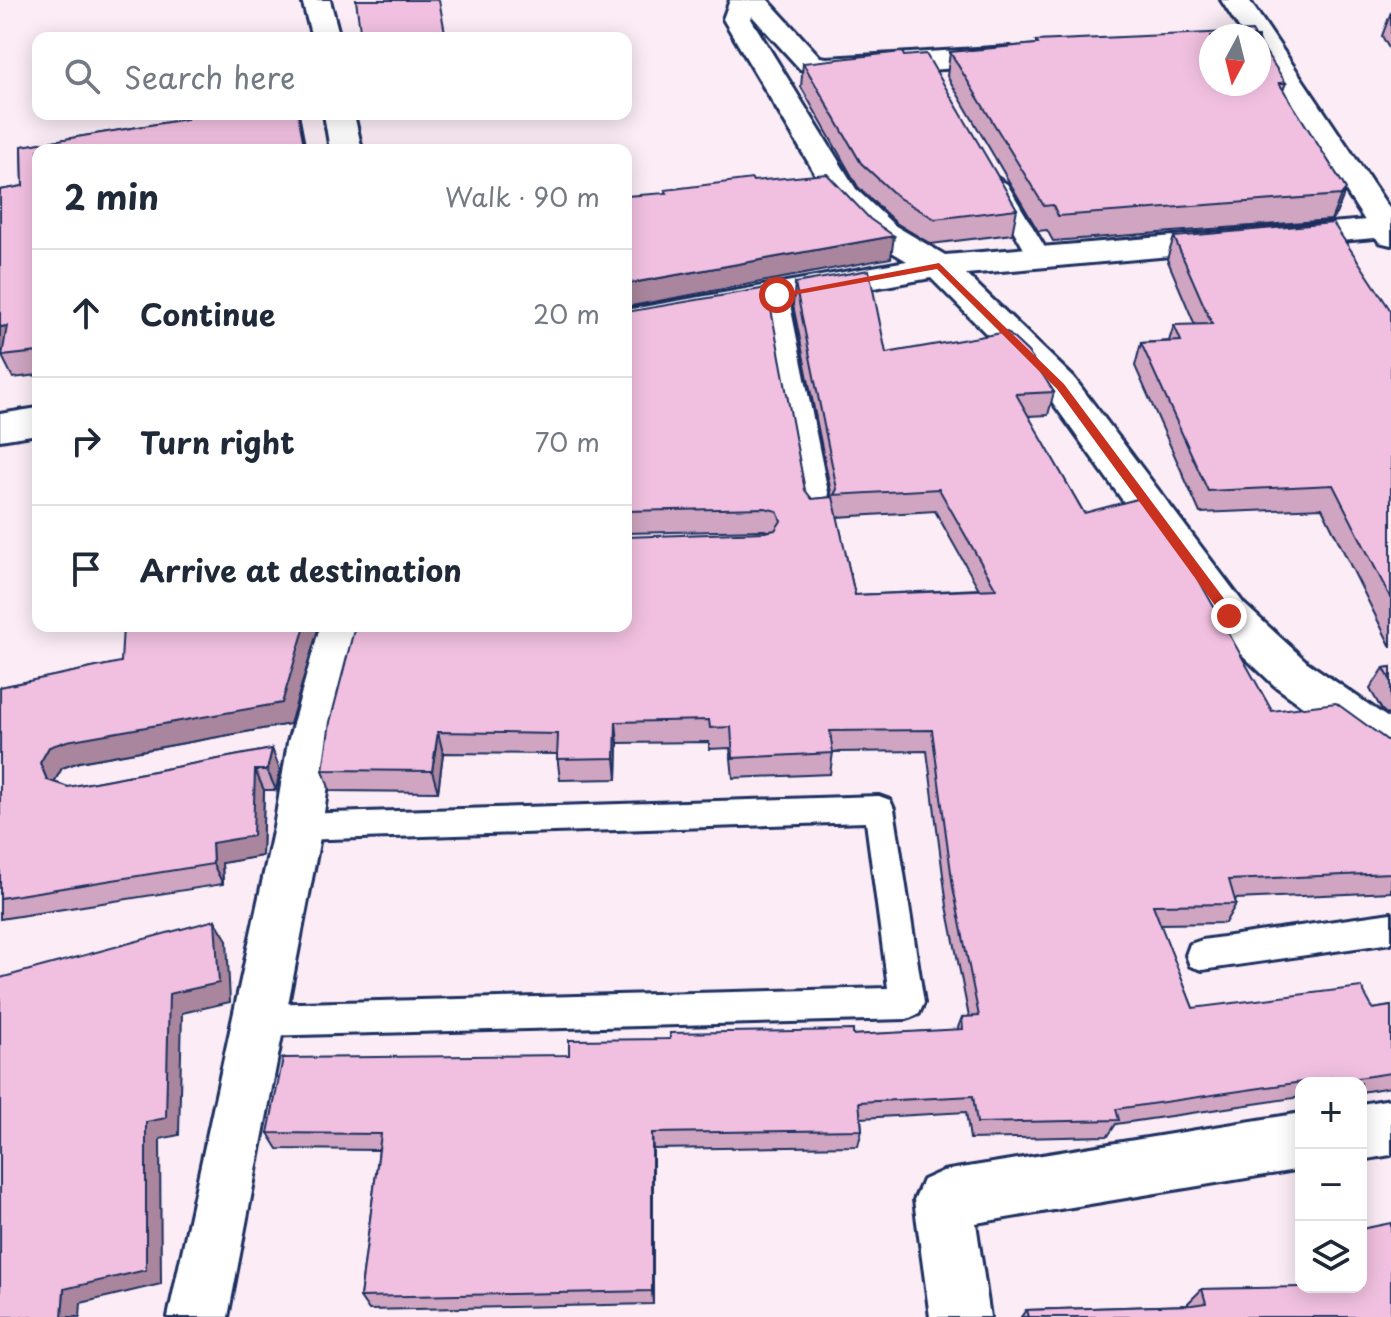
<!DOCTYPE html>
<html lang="en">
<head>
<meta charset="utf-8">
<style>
  :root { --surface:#fff; --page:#f2f2f3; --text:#1f2937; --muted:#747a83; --line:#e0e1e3 }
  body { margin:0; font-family:"Playpen Sans",sans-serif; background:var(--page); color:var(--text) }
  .controls { position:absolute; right:24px; bottom:24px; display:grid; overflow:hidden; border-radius:16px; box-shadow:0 4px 20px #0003 }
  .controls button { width:72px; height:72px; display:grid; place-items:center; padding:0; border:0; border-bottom:2px solid var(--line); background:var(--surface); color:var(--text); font:40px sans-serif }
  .compass { position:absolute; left:1199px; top:24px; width:72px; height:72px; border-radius:50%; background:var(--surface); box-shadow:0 4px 20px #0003; rotate:187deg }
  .stop { position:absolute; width:24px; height:24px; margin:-18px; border:6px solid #c8321e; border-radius:50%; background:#fff }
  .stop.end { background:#c8321e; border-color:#fff; box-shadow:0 2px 8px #0008 }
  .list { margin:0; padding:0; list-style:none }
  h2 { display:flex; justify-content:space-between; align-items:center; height:104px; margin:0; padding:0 32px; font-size:34px }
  h2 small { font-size:26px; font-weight:400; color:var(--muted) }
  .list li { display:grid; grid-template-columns:52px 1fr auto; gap:24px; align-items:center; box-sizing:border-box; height:128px; padding:0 32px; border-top:2px solid var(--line) }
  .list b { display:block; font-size:30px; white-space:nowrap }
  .list em { font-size:26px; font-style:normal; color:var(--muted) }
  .icon { flex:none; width:44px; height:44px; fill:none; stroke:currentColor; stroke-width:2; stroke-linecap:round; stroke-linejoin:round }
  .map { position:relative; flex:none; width:1391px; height:1317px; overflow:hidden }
  .search { position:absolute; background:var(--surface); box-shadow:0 4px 20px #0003; left:32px; top:32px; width:600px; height:88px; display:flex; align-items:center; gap:20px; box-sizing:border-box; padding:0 28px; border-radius:16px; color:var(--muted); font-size:30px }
  .panel { position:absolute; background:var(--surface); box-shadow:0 4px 20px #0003; left:32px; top:144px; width:600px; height:488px; border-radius:16px }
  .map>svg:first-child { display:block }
</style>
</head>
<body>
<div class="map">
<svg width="1391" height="1317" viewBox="0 0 1391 1317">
  <rect width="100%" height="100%" fill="#fbecf6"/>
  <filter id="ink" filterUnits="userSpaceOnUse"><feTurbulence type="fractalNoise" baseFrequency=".0125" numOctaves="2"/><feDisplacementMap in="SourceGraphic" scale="16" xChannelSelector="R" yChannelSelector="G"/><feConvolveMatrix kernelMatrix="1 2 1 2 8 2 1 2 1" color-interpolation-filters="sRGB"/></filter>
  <g filter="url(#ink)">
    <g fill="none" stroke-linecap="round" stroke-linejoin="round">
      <defs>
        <g id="service">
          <path d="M997,178L1007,184L1050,256L1047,261H1031L1028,256L987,184Z"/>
          <path d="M777,288L788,295L832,512L828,518H810L806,512L766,295Z"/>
          <path d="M879,796L890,800L894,809L924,1003L919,1014L907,1019L260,1036L248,1031L243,1020L248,1009L260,1004L888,988L866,822L298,840L287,836L283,827L287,818L298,814Z"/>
          <path d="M1391,913V943L1202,970L1190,966L1186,955L1190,944L1202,940Z"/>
        </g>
        <g id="minor">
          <path d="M302,0H330L340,38H312Z"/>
          <path d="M730,0H768L820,57L827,58L1010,47L1020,50L1024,56L1020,62L1010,65L827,76L800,69L752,16L751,19L856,189L894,225L945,255L1391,218V236L1386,237L966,274L1074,378L1244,604L1307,662L1391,720V764L1375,758L1275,686L1214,628L1048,396L931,278L626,332V310L907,261L870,239L832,202L723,19Z"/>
          <path d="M324,114H354L362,150H330Z"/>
          <path d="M38,408V434L0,440V414Z"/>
          <path d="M320,626H364L334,742L322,827L228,1317H168L274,827L288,742Z"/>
          <path d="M1391,1099V1155L1361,1160V1104Z"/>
          <path d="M1301,1113V1169L976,1223L990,1317H930L914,1200L923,1180L943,1171Z"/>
        </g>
        <path id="tertiary" d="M1221,0H1249L1391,211V245L1379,242L1259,59V36H1244Z"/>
      </defs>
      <use href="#service" stroke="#1b2f5e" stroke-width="6"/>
      <use href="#minor" stroke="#1b2f5e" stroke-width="6"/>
      <use href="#tertiary" stroke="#1b2f5e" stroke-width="6"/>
      <use href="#service" fill="#fff" fill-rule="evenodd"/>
      <use href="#minor" fill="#fff" fill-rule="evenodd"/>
      <use href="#tertiary" fill="#fff" fill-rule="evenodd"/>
    </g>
    <g fill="#cfa5c1" stroke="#1b2f5e" stroke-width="2" fill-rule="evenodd">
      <path d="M1391,12V52L1382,36Z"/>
      <path d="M1036,41L1286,83L1283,90L1346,189L1336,214L1331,220L1053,241L1047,230L1038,231L947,76L950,52L1036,44Z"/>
      <path d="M803,63L1017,209L1012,234L931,244L896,223L858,187L801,87Z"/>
      <path d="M186,114H299L306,150H38V375L13,378L2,356L3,351H0V190L23,186L22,146L187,119Z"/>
      <path d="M1174,237L1391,311V647L1322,508L1200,513L1135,366L1141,343L1169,341L1174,325H1195L1167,259Z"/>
      <path d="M795,283L886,353L1054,392L1048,415L1028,416L1084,513L1272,711L1391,741V892L1235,899L1236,904L1225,923L1160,924L1193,1008L1373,1009L1391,1006V1087L1361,1092V1083H1301V1097L1116,1124L1108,1136L970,1139L966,1112L861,1118L862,1130L858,1146L653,1149V1304L369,1310L360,1297L379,1150L278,1149L268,1133L569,1055L670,1039L853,1035L957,1030L962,1017H969L947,906L927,751L833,752L830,774L733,778L730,748L709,749V742L618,743L617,779L560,780L557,754L443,753L438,792L330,791L323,770L768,531L764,530L626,533V312L812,499L832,497L793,305ZM935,511L979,589L855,595L837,517Z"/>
      <path d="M121,662L290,724L79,762L62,768L54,782L68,787L272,749L280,770L276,790H264L262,856L222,863L223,884L0,919V687Z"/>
      <path d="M1391,667V718L1382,710L1370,689L1384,668Z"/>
      <path d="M1361,1287L1391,1317H1021L1026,1310L1188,1305V1303L1202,1289Z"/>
    </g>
    <g fill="#a9869d" stroke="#1b2f5e" stroke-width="2">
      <path d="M1346,189L1336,214L1331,220L1341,195Z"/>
      <path d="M894,236L891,258L626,307V284Z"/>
      <path d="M7,326L18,348L0,351V327Z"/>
      <path d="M305,626H319L290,724L79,762L62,768L53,784L47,780L40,763L49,747Z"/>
      <path d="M616,722L618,743L617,779L615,758Z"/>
      <path d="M438,732L443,753L438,792L432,771Z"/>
      <path d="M272,749L280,770L276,790L267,770Z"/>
      <path d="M255,770L264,790L262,856L222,863L223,884L213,864L212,843Z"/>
      <path d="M215,920L227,940L230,1002L182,1013L179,1135L160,1139L161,1284L81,1303L80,1317H62L64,1289L146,1122L169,994Z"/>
      <path d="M652,1133L653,1149V1304L652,1291Z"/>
    </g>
    <g fill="#f1c0e0" stroke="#1b2f5e" stroke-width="2">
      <path d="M356,0H439L446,38H361Z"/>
      <path d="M1252,31L1255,36H1211V84H1259V42L1286,83H1279L1346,189L1341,195L1058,216L1053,205L1044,206L950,52L1038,44L1036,41Z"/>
      <path d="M902,52L904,56L926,54L1017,209L935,219L899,198L861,163L803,63Z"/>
      <path d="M186,114H298L305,150H38V352L2,356L7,326L0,327V190L23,186L22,146L187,119Z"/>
      <path d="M827,174L870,219L894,236L626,284V196L667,193L665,190L752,179L753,181Z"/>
      <path d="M1333,223L1391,311V599L1333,485L1208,491L1141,343L1181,341L1174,325L1212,324L1174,237Z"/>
      <path d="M869,270L886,353L1007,332L1028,352L1054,392L1016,394L1084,513L1141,498L1194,571L1272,711L1336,703L1387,740L1391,741V873L1229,880L1236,904L1153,905L1193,1008L1361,987L1373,1009L1391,1006V1073L1338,1081L1336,1077L1116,1109L1119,1120L977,1123L973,1096L859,1102L862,1130L652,1133V1291L360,1297L381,1134L268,1133L283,1058L569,1055V1040L670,1039V1033L853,1030V1035L963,1029L962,1017L979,1016L953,887L932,730L830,731L833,753L733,758L731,727L710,728L709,720L616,722L615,758L557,759L558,734L438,732L432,771L323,770L330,722L355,626H626V537L765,532L775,530L781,521L777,511L765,508L626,511V312L767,288L805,490L812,499L833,497L855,595L996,589L939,489L834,495L837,489L795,283Z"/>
      <path d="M123,626H305L282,703L67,741L49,747L40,763L47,780L68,787L272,749L267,770H255L253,836L212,843L213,864L0,898V687L121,662Z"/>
      <path d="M1391,667V681L1384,668Z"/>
      <path d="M215,920L219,983L169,994L166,1118L146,1122V1270L64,1289L62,1317H0V978Z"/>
      <path d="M1391,1223V1317H1028L1026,1310L1192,1305L1206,1303L1202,1289L1301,1287H1361V1229Z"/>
    </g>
  </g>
  <path fill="#c8321e" d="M939,263L1064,384L1234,612V619H1225L1057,389L937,269L777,298L772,295Z"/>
</svg>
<div class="controls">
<button>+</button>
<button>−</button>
<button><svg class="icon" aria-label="layers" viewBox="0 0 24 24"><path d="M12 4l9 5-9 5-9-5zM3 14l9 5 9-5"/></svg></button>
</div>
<svg class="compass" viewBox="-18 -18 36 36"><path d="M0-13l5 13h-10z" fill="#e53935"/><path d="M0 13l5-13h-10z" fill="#747a83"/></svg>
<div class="stop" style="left:777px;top:295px"></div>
<div class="stop end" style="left:1229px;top:616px"></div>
<div class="search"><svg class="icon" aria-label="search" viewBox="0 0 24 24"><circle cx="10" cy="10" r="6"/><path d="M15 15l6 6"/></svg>Search here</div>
<section class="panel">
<h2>2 min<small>Walk · 90 m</small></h2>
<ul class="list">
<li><svg class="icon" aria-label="ahead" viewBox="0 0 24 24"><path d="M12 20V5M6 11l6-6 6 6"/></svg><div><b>Continue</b></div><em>20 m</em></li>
<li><svg class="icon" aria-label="right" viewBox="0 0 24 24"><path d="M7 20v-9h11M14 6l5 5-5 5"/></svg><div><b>Turn right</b></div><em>70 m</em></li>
<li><svg class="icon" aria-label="arrive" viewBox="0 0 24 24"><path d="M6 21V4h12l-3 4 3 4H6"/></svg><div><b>Arrive at destination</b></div></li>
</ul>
</section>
</div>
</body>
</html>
